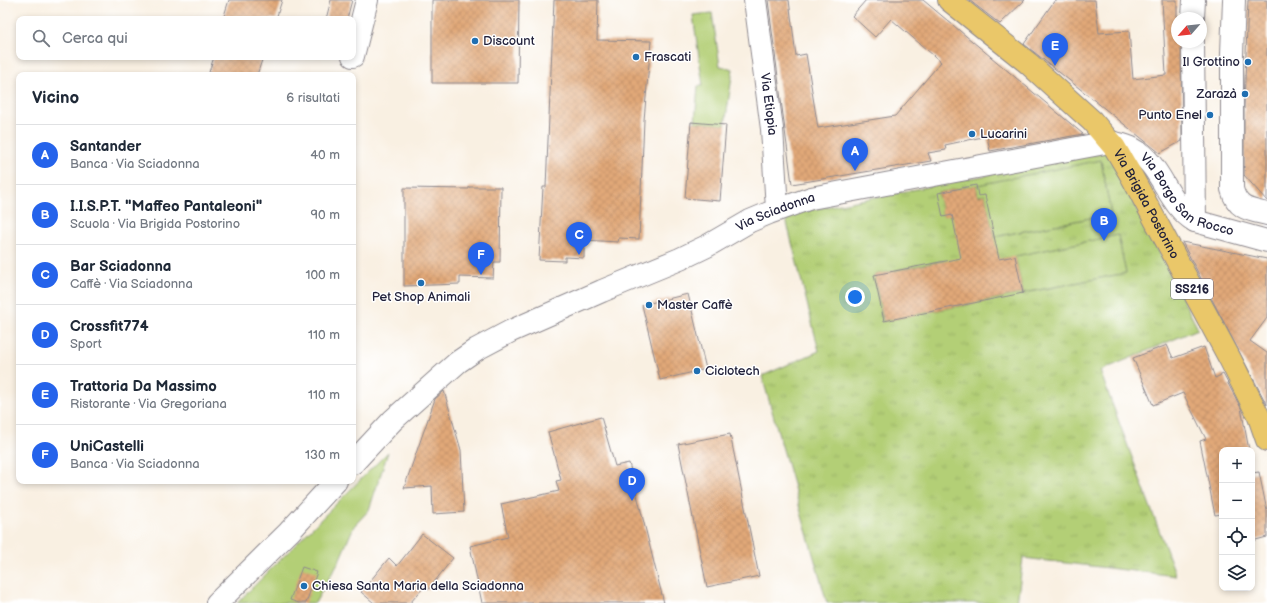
<!DOCTYPE html>
<html lang="it">
<head>
<meta charset="utf-8">
<style>
  :root { --surface:#fff; --page:#f6f6f7; --text:#1f2937; --muted:#747a83; --line:#e0e1e3; --accent:#2563eb }
  body { margin:0; font-family:"Balsamiq Sans",sans-serif; background:var(--page); color:var(--text) }
  .controls { position:absolute; right:12px; bottom:12px; display:grid; overflow:hidden; border-radius:8px; box-shadow:0 2px 6px #0003 }
  .controls button { width:36px; height:36px; display:grid; place-items:center; padding:0; border:0; border-bottom:1px solid var(--line); background:var(--surface); color:var(--text); font:20px sans-serif }
  .compass { position:absolute; left:1171px; top:12px; width:36px; height:36px; border-radius:50%; background:var(--surface); box-shadow:0 2px 6px #0003; rotate:242deg }
  .you { position:absolute; left:855px; top:297px; width:14px; height:14px; margin:-10px; border:3px solid #fff; border-radius:50%; background:#1a73e8; box-shadow:0 0 0 6px #1a73e833 }
  .badge { display:grid; place-items:center; width:26px; height:26px; border-radius:50%; background:var(--accent); color:#fff; font-size:13px; font-weight:700 }
  .pin { position:absolute; translate:-50% -33px; filter:drop-shadow(0 1px 2px #0008) }
  .pin::after { content:''; position:absolute; top:21px; width:14px; height:12px; background:inherit; clip-path:polygon(0 0,100% 0,50% 100%) }
  .list { margin:0; padding:0; list-style:none }
  h2 { display:flex; justify-content:space-between; align-items:center; height:52px; margin:0; padding:0 16px; font-size:17px }
  h2 small { font-size:13px; font-weight:400; color:var(--muted) }
  .list li { display:grid; grid-template-columns:26px 1fr auto; gap:12px; align-items:center; box-sizing:border-box; height:60px; padding:0 16px; border-top:1px solid var(--line) }
  .list b { display:block; font-size:15px; white-space:nowrap }
  .list p { margin:0; font-size:13px; white-space:nowrap; color:var(--muted) }
  .list em { font-size:13px; font-style:normal; color:var(--muted) }
  .icon { flex:none; width:22px; height:22px; fill:none; stroke:currentColor; stroke-width:2; stroke-linecap:round; stroke-linejoin:round }
  .map { position:relative; flex:none; width:1267px; height:603px; overflow:hidden }
  .search { position:absolute; background:var(--surface); box-shadow:0 2px 6px #0003; left:16px; top:16px; width:340px; height:44px; display:flex; align-items:center; gap:10px; box-sizing:border-box; padding:0 14px; border-radius:8px; color:var(--muted); font-size:15px }
  .panel { position:absolute; background:var(--surface); box-shadow:0 2px 6px #0003; left:16px; top:72px; width:340px; height:412px; border-radius:8px }
  .map>svg:first-child { display:block }
</style>
</head>
<body>
<div class="map">
<svg width="1267" height="603" viewBox="0 0 1267 603">
  <defs>
    <pattern id="park-tufts" width="24" height="20" patternUnits="userSpaceOnUse"><rect width="24" height="20" fill="#b3cf76"/><path d="M3 7l-1-3M5 7V3M7 7l1-3M15 17l-1-3M17 17v-4M19 17l1-3" fill="none" stroke="#9ab167"/></pattern>
    <pattern id="building-cross-hatch" width="8" height="8" patternUnits="userSpaceOnUse"><rect width="8" height="8" fill="#e1a878"/><path d="M0 0l8 8M0 8l8-8" fill="none" stroke="#c19069"/></pattern>
  </defs>
  <rect width="100%" height="100%" fill="#fff"/>
  <filter id="ink" filterUnits="userSpaceOnUse"><feTurbulence type="fractalNoise" baseFrequency=".025" numOctaves="2"/><feDisplacementMap in="SourceGraphic" scale="8" xChannelSelector="R" yChannelSelector="G"/><feConvolveMatrix kernelMatrix="1 2 1 2 8 2 1 2 1" color-interpolation-filters="sRGB"/></filter>
  <filter id="wash" filterUnits="userSpaceOnUse"><feTurbulence type="fractalNoise" baseFrequency=".012" numOctaves="4" result="noise"/><feDisplacementMap in="SourceGraphic" scale="16" xChannelSelector="R" yChannelSelector="G"/><feGaussianBlur stdDeviation="0.9" result="paint"/><feColorMatrix in="noise" values="0 0 0 0 0 0 0 0 0 0 0 0 0 0 0 0 0 1.4 0 .05"/><feComposite in="paint" operator="in"/></filter>
  <g filter="url(#wash)">
    <rect width="100%" height="100%" fill="#f9f0e2"/>
    <g fill="#b3cf76" stroke="#6a7858">
      <path d="M712,13L720,66L733,69L725,125L695,122L698,86H703L693,15Z"/>
      <path d="M1101,160L1111,214L994,237L985,195L978,196L976,185Z"/>
      <path d="M1118,235L1126,273L1023,293L1015,256Z"/>
      <path d="M388,452L369,510L354,526L339,561L315,603H237Z"/>
    </g>
    <path fill="url(#park-tufts)" stroke="#6a7858" fill-rule="evenodd" d="M1108,151L1198,329L1100,371L1176,576L1023,558L1017,603H827L762,376L819,351L785,215ZM1101,160L1111,214L979,240L991,261L1118,235L1126,273L883,321L874,275L942,261L974,264L952,215L943,216L938,193Z"/>
    <g id="blocks">
      <g fill="url(#building-cross-hatch)">
        <path d="M229,0H282L276,19H223Z"/>
        <path d="M331,0H352L347,19H326Z"/>
        <path d="M432,0H519L518,83H432Z"/>
        <path d="M554,0H598L597,40L651,41L644,120L639,239L619,238L618,242L584,240V258L565,257V261L539,260L543,187H546Z"/>
        <path d="M768,0H789L796,56L806,54L818,128L895,116L941,62L891,19L875,37L852,16L866,0H923L1083,134L990,151L987,136L945,145L946,150L928,153L931,161L792,184Z"/>
        <path d="M969,0H1025L1000,24Z"/>
        <path d="M1055,0H1095L1099,33L1129,31L1133,79L1166,75L1162,0H1177V42H1181L1182,141L1160,153L1024,44Z"/>
        <path d="M1248,0H1267V201L1244,175V106Z"/>
        <path d="M214,57H263L257,75H218L209,72Z"/>
        <path d="M691,122L726,125L720,201L685,198Z"/>
        <path d="M976,185L978,196L985,195L999,259L1015,256L1023,293L884,321L874,275L961,258L952,215L943,217L938,193Z"/>
        <path d="M469,187H501L500,262H494L493,278L460,277V284L404,286V188L469,189Z"/>
        <path d="M1182,242L1267,259V318L1250,341L1267,353V405Z"/>
        <path d="M688,294L706,369L660,380L642,305Z"/>
        <path d="M1167,345L1173,358L1204,347L1215,378L1223,374L1241,408L1249,450H1222V514L1215,515L1200,441L1206,439L1183,393L1153,405L1133,358Z"/>
        <path d="M444,391L461,450L464,512L433,514L432,486L404,488L435,399Z"/>
        <path d="M601,417L615,466L629,463L664,603H482L470,546L508,537L501,504L559,491L556,481L561,480L548,432Z"/>
        <path d="M730,434L759,576L707,587L678,444Z"/>
        <path d="M1259,472L1267,511V537L1252,541V473Z"/>
        <path d="M422,534L453,558L428,590L424,587L410,603H374L361,592L389,558L397,566Z"/>
        <path d="M302,567L317,572L306,603H299L290,600Z"/>
      </g>
    </g>
  </g>
  <g filter="url(#ink)">
    <use href="#blocks" fill-opacity="0" stroke="#8e898e" stroke-width="1"/>
    <g fill="none" stroke-linecap="round" stroke-linejoin="round">
      <defs>
        <g id="minor">
          <path id="s1" d="M755,0L772,129L777,209"/>
          <path d="M1234,0L1232,54V189C1237,209 1249,210 1267,214"/>
          <path d="M1193,18L1194,0"/>
          <path d="M1193,42L1195,221"/>
          <path d="M353,56L367,0"/>
          <path id="s2" d="M353,463L393,420L458,362L477,349L511,331L602,291L680,259L707,246L750,221L769,213L811,198L1110,142C1118,144 1126,145 1133,149C1162,164 1167,205 1195,221L1267,241"/>
          <path d="M217,603L289,532L336,481"/>
        </g>
        <g id="major">
          <path id="s3" d="M949,0L1028,63L1092,121L1115,148L1132,177L1230,359L1259,417L1267,440"/>
        </g>
      </defs>
      <use href="#minor" stroke="#8e898e" stroke-width="24"/>
      <use href="#major" stroke="#8e898e" stroke-width="24"/>
      <use href="#minor" stroke="#fff" stroke-width="22"/>
      <use href="#major" stroke="#eac769" stroke-width="22"/>
    </g>
  </g>
  <g fill="#1f6fb2" stroke="#fff" stroke-width="1.5">
    <circle cx="475" cy="41" r="4"/>
    <circle cx="636" cy="57" r="4"/>
    <circle cx="1248" cy="62" r="4"/>
    <circle cx="1245" cy="94" r="4"/>
    <circle cx="1210" cy="115" r="4"/>
    <circle cx="972" cy="134" r="4"/>
    <circle cx="421" cy="283" r="4"/>
    <circle cx="649" cy="305" r="4"/>
    <circle cx="697" cy="371" r="4"/>
    <circle cx="304" cy="586" r="4"/>
  </g>
  <g text-anchor="middle" dominant-baseline="central" stroke-width="3" stroke-linejoin="round" paint-order="stroke">
    <rect fill="#fff" stroke="#646476" stroke-width="1" x="1171" y="279" width="42" height="20" rx="3"/>
    <g font-size="12" font-weight="bold" fill="#22223b">
      <text x="1192" y="289">SS216</text>
    </g>
    <g font-size="13" fill="#22223b" stroke="#fff" text-anchor="start">
      <text x="483" y="41">Discount</text>
      <text x="644" y="57">Frascati</text>
      <text x="1240" y="62" text-anchor="end">Il Grottino</text>
      <text x="1237" y="94" text-anchor="end">Zarazà</text>
      <text x="1202" y="115" text-anchor="end">Punto Enel</text>
      <text x="980" y="134">Lucarini</text>
      <text x="421" y="297" text-anchor="middle">Pet Shop Animali</text>
      <text x="657" y="305">Master Caffè</text>
      <text x="705" y="371">Ciclotech</text>
      <text x="312" y="586">Chiesa Santa Maria della Sciadonna</text>
    </g>
    <g font-size="13" fill="#22223b" stroke="#fff">
      <text stroke="none"><textPath href="#s1" startOffset="105">Via Etiopia</textPath></text>
      <text stroke="none"><textPath href="#s2" startOffset="938">Via Borgo San Rocco</textPath></text>
      <text stroke="none"><textPath href="#s3" startOffset="287">Via Brigida Postorino</textPath></text>
      <text stroke="none"><textPath href="#s2" startOffset="498">Via Sciadonna</textPath></text>
    </g>
  </g>
</svg>
<div class="controls">
<button>+</button>
<button>−</button>
<button><svg class="icon" aria-label="locate" viewBox="0 0 24 24"><circle cx="12" cy="12" r="6"/><path d="M12 2v4M12 18v4M2 12h4M18 12h4"/></svg></button>
<button><svg class="icon" aria-label="layers" viewBox="0 0 24 24"><path d="M12 4l9 5-9 5-9-5zM3 14l9 5 9-5"/></svg></button>
</div>
<svg class="compass" viewBox="-18 -18 36 36"><path d="M0-13l5 13h-10z" fill="#e53935"/><path d="M0 13l5-13h-10z" fill="#747a83"/></svg>
<div class="you"></div>
<div class="pin badge" style="left:855px;top:171px">A</div>
<div class="pin badge" style="left:1104px;top:241px">B</div>
<div class="pin badge" style="left:579px;top:255px">C</div>
<div class="pin badge" style="left:632px;top:501px">D</div>
<div class="pin badge" style="left:1055px;top:66px">E</div>
<div class="pin badge" style="left:481px;top:275px">F</div>
<div class="search"><svg class="icon" aria-label="search" viewBox="0 0 24 24"><circle cx="10" cy="10" r="6"/><path d="M15 15l6 6"/></svg>Cerca qui</div>
<section class="panel">
<h2>Vicino<small>6 risultati</small></h2>
<ul class="list">
<li><span class="badge">A</span><div><b>Santander</b><p>Banca · Via Sciadonna</p></div><em>40 m</em></li>
<li><span class="badge">B</span><div><b>I.I.S.P.T. &quot;Maffeo Pantaleoni&quot;</b><p>Scuola · Via Brigida Postorino</p></div><em>90 m</em></li>
<li><span class="badge">C</span><div><b>Bar Sciadonna</b><p>Caffè · Via Sciadonna</p></div><em>100 m</em></li>
<li><span class="badge">D</span><div><b>Crossfit774</b><p>Sport</p></div><em>110 m</em></li>
<li><span class="badge">E</span><div><b>Trattoria Da Massimo</b><p>Ristorante · Via Gregoriana</p></div><em>110 m</em></li>
<li><span class="badge">F</span><div><b>UniCastelli</b><p>Banca · Via Sciadonna</p></div><em>130 m</em></li>
</ul>
</section>
</div>
</body>
</html>
